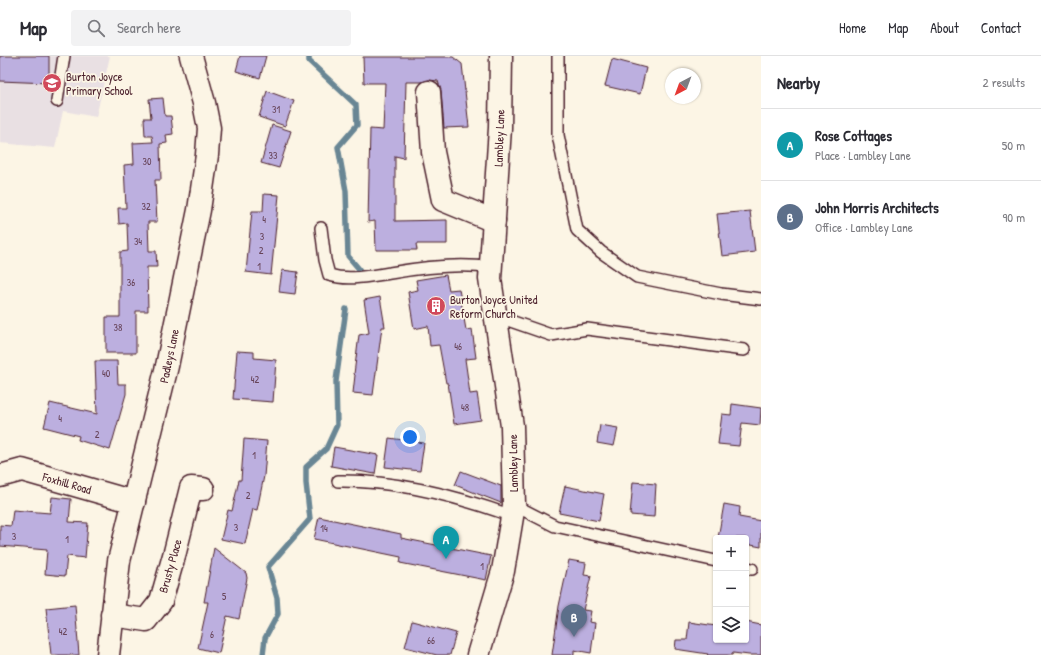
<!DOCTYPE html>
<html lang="en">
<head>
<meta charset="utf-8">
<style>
  :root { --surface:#fff; --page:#f2f2f3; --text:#2b2b33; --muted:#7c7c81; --line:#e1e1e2; --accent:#db2777 }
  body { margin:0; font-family:"Patrick Hand",sans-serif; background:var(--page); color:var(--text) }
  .controls { position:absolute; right:12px; bottom:12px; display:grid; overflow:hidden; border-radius:4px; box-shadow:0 1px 3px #0004 }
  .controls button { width:36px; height:36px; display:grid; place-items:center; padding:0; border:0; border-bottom:1px solid var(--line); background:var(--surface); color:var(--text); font:20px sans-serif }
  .compass { position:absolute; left:665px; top:12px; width:36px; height:36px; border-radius:50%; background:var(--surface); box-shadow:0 1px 3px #0004; rotate:221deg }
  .you { position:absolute; left:410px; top:381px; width:14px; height:14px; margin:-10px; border:3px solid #fff; border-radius:50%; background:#1a73e8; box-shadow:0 0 0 6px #1a73e833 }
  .badge { display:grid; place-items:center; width:26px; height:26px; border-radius:50%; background:var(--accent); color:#fff; font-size:13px; font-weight:700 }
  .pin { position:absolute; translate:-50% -33px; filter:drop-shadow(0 1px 2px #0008) }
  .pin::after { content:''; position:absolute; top:21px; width:14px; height:12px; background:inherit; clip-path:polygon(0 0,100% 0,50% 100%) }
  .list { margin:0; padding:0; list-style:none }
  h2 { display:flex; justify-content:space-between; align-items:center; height:52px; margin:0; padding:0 16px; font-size:17px }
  h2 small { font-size:13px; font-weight:400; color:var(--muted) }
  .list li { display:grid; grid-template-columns:26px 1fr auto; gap:12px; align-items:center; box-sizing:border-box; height:72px; padding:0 16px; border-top:1px solid var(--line) }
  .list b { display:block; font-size:15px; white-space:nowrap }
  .list p { margin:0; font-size:13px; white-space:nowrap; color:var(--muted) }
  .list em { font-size:13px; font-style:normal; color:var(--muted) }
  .icon { flex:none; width:22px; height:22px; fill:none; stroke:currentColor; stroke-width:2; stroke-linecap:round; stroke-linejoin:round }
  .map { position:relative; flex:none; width:761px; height:599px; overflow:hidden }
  header { display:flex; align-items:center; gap:24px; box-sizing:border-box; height:56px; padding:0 20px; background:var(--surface); border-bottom:1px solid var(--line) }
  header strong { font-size:19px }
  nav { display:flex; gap:22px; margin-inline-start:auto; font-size:14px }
  .search { width:280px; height:36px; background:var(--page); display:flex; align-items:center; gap:10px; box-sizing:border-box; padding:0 14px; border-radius:4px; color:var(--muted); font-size:15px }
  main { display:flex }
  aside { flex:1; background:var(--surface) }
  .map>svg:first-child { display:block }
</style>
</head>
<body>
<header>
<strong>Map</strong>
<div class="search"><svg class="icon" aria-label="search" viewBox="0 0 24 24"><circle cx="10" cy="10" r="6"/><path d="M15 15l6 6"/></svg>Search here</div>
<nav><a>Home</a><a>Map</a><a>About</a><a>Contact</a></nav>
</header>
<main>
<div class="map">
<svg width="761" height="599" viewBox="0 0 761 599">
  <rect width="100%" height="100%" fill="#fcf5e5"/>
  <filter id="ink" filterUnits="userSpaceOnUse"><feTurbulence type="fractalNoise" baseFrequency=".025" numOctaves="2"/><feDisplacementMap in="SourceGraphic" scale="8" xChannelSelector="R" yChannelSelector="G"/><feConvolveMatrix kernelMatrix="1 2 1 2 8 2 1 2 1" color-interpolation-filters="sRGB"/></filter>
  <g filter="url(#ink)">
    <path fill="#e9e0e3" d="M0,0H110L96,61L63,55L55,92L0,87Z"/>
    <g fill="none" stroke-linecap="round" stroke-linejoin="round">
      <g stroke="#698694" stroke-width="5.5">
        <path d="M309,0V5L356,49L357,69L338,91L346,135L348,200L359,213"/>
        <path d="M263,599L265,582L278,558L277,542L268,511L310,463L306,427V411L326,393L337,369L336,325L346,253"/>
      </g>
    </g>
    <g fill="#bcafdf" stroke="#4a1f2b">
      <path d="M0,0H49V27L0,25Z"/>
      <path d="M240,0H266L260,22L236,15Z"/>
      <path d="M363,1H453L462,8L469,71L444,72L441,35L438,25L429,24L422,26H406L404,102L395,100V165L447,164V188H416L417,194H376L375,165L368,166L370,73L383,74L385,27H364Z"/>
      <path d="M612,3L646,12L640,38L605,30Z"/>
      <path d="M267,35L294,45L285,70L259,61Z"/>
      <path d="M163,42L165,60H171L173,78L166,79L167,87L160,88L161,124H155L157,166H148L149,195H156L157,211H147L148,255H136V297H106V261H120V196L128,195L127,167L119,168L118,152H126L124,109L134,108L133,87L153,86L152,80H145L144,62H151L149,43Z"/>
      <path d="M272,69L291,75L279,112L261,107Z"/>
      <path d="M264,138L279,139L271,219L246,216L252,155H263Z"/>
      <path d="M750,155L755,196L722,200L717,158Z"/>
      <path d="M282,214L298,216L295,238L279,236Z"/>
      <path d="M446,219L449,234L459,233L466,274L472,273L476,302L465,303L470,338L477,337L481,364L454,368L448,327H446L439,289L430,290L428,270L414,273L408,236L418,234L416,224Z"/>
      <path d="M380,241L385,271H382L373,339L353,337L355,319L354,318L359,279L369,277L364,244Z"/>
      <path d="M237,295L254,296V302L276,304L273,346L233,343Z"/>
      <path d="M95,305H117L118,328H126V338L110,394L78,384L79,380L44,371L50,347L97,358Z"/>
      <path d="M732,348L761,352L760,369L742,367L739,390L718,388L722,358L731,359Z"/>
      <path d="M600,369L618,372L614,390L597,387Z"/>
      <path d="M389,382L424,387L420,415L385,411Z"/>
      <path d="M244,383L267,385L264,420L257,454L253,453L245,488L221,483L228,454L232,455L239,424H241Z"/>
      <path d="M334,391L378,399L375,418L331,410Z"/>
      <path d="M461,415L501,430V447L455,429Z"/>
      <path d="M633,426L656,428L654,461L630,459Z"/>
      <path d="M565,430L604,438L599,465L559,457Z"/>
      <path d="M52,441L71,443L69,466L88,467L85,502L67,500L65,520L45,518L47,494L0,490V469L11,470L13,454L50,457Z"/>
      <path d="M724,448L740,451L739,461L761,465V491L746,488V482H718Z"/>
      <path d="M319,461L401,478V482L491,500L486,524L400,507L401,501L314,483Z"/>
      <path d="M214,492L246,517L247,522L239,563L227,560L219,597L198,592L208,546H204Z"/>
      <path d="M569,504L586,507L584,519L591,520L583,554L591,555L589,566L595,567L591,597L574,594V599H552L559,550Z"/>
      <path d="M75,549L79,599H51L46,552Z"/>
      <path d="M412,565L456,577L450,599H437L405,591Z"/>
      <path d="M689,566L716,570V584H746V566L761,569V599H749L733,597L732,599H707L708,598L675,593L676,584H687Z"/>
    </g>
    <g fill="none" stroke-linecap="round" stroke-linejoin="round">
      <defs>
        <g id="service">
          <path d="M558,0V79L577,174L601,196L637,221L721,238L761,243"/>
          <path d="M57,45L64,0"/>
          <path d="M321,172L325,204L329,219C349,225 369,220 390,217C419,212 462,207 491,212"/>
          <path d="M496,260L551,279L587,273L744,294"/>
          <path d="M338,425C398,424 457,440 512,460"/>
          <path d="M514,449L555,470L716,505"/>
          <path d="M746,512L752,513"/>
        </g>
        <g id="minor">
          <path d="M429,36L433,96L443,144L494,165"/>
          <path d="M0,420L22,414L134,446"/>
          <path d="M112,559L146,564L161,545L175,496L191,432L203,433"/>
          <path d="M108,599L119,505L167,310L199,154L207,99L209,72L204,47L191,0"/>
          <path d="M478,599L503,515L514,449L512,370L490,223L500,72L501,0"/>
        </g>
      </defs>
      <use href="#service" stroke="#4a1f2b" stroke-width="14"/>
      <use href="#minor" stroke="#4a1f2b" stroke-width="25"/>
      <use href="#service" stroke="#fcf5e5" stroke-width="11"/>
      <use href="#minor" stroke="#fcf5e5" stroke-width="22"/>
    </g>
  </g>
  <defs>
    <symbol id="school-disc" viewBox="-11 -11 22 22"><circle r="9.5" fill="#d1495b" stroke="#fcf5e5"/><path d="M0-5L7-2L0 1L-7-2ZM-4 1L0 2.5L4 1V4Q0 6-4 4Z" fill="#fff"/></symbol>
    <symbol id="building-disc" viewBox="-11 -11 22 22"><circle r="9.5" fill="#d1495b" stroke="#fcf5e5"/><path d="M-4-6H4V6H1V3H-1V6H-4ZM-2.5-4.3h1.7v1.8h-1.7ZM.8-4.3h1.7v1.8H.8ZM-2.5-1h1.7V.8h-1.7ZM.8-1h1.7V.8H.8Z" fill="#fff"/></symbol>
  </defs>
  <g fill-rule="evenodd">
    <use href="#school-disc" x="41" y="16" width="22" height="22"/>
    <use href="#building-disc" x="425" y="239" width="22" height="22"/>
  </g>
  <g text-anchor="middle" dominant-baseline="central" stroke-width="3.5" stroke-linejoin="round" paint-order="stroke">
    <g font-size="10" fill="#664358">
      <text x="276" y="53">31</text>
      <text x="273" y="99">33</text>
      <text x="147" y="105">30</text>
      <text x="146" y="150">32</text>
      <text x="264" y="163">4</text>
      <text x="262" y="180">3</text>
      <text x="138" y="185">34</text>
      <text x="261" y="194">2</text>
      <text x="259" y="210">1</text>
      <text x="131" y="226">36</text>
      <text x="118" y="271">38</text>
      <text x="458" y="290">46</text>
      <text x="106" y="317">40</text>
      <text x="255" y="323">42</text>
      <text x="465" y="351">48</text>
      <text x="60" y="362">4</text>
      <text x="97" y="378">2</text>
      <text x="254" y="399">1</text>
      <text x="248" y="439">2</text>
      <text x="236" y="471">3</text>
      <text x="324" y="472">14</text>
      <text x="14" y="480">3</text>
      <text x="67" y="483">1</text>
      <text x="482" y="510">1</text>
      <text x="224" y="540">5</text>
      <text x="63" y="575">42</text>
      <text x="212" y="578">6</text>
      <text x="431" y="584">66</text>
    </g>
    <g font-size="12" fill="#4a1f2b" stroke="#fcf5e5" text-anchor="start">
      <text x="66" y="20">Burton Joyce<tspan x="66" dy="14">Primary School</tspan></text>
      <text x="450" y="243">Burton Joyce United<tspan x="450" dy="14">Reform Church</tspan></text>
    </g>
    <g font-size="12" fill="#4a1f2b" stroke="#fcf5e5">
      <text transform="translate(499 82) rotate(-88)">Lambley Lane</text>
      <text transform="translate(169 300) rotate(-78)">Padleys Lane</text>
      <text transform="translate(513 407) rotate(-91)">Lambley Lane</text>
      <text transform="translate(67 427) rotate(16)">Foxhill Road</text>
      <text transform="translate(170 510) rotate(-74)">Brusty Place</text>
    </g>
  </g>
</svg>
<div class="controls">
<button>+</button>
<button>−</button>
<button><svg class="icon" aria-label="layers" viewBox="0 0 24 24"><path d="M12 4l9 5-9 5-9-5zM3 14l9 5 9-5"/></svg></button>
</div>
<svg class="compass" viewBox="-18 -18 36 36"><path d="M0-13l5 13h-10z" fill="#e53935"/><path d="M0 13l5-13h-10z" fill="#7c7c81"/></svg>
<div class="you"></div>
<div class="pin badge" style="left:446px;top:503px;background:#0f9aa8">A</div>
<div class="pin badge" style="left:574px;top:581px;background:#5c6f8a">B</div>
</div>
<aside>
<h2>Nearby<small>2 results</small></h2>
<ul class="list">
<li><span class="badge" style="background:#0f9aa8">A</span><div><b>Rose Cottages</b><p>Place · Lambley Lane</p></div><em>50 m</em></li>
<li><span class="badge" style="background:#5c6f8a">B</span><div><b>John Morris Architects</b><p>Office · Lambley Lane</p></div><em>90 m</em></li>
</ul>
</aside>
</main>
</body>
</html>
